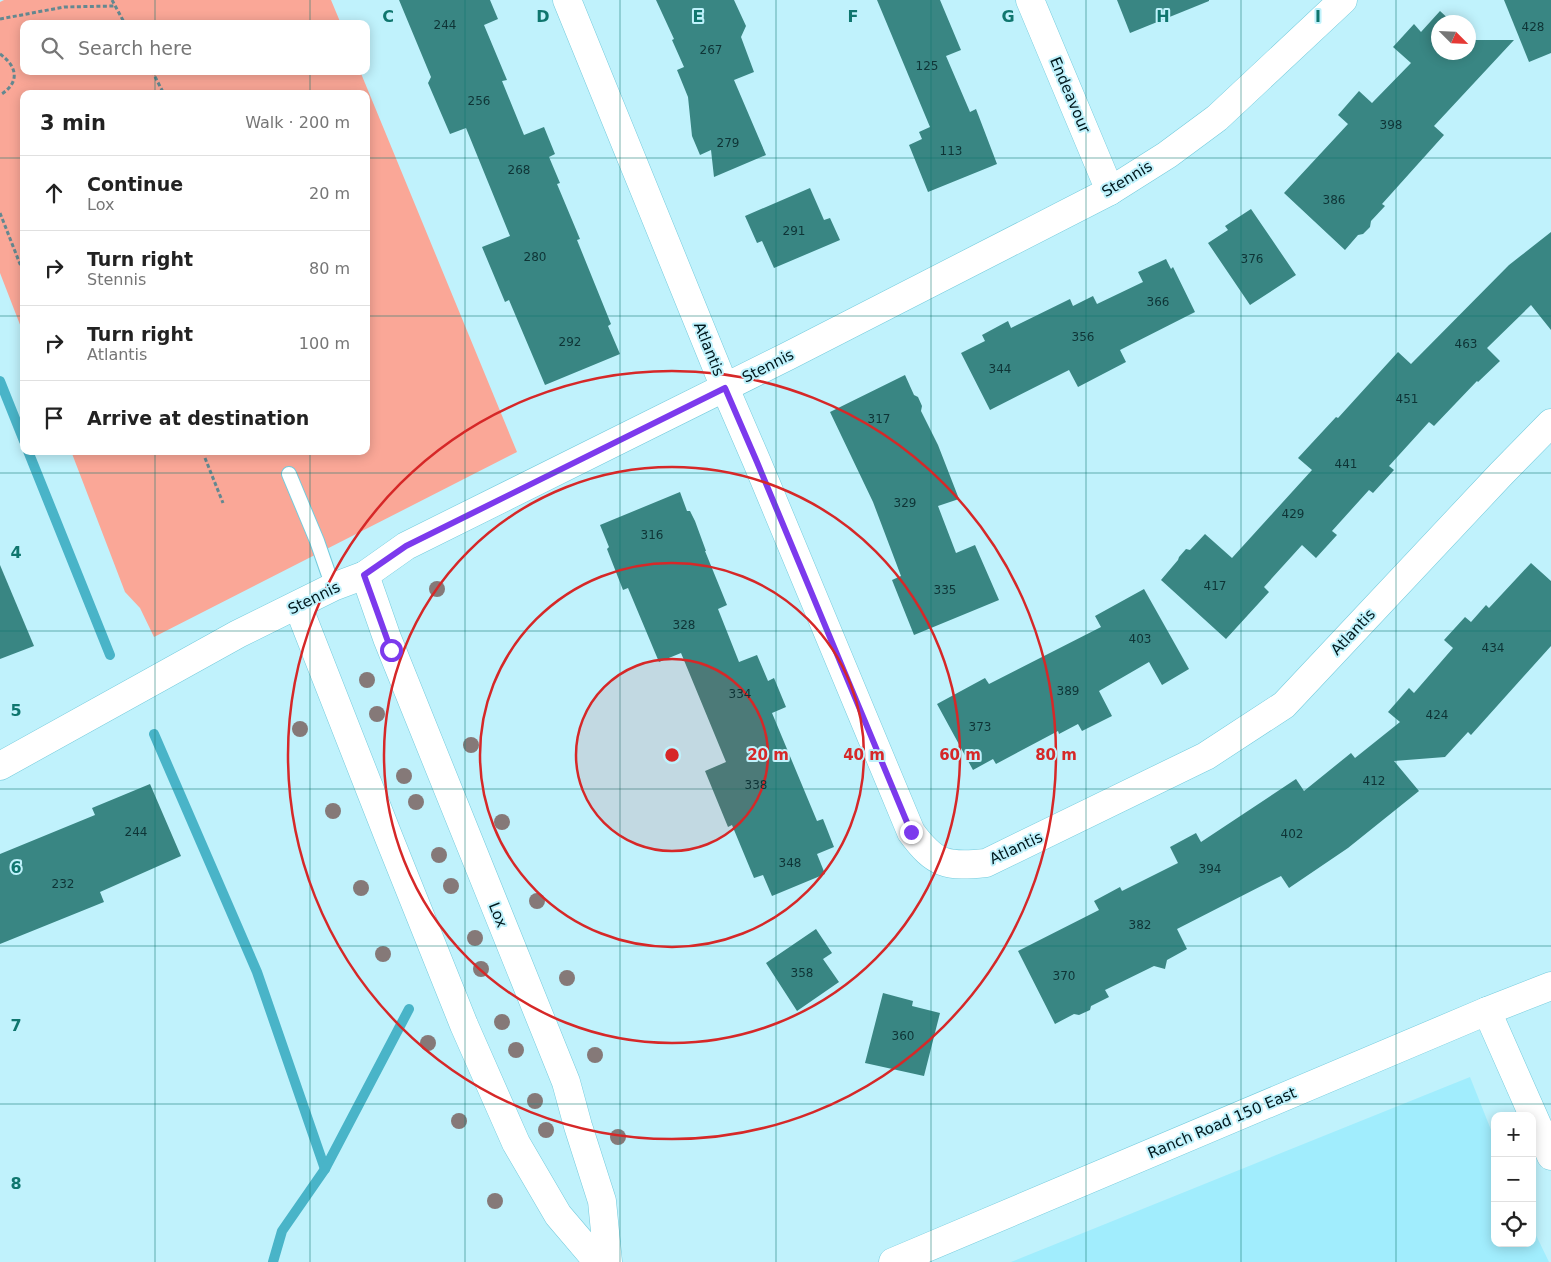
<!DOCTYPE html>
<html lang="en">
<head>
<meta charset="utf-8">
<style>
  :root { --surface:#fff; --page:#f6f6f6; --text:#222; --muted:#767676; --line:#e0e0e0 }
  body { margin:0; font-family:"DejaVu Sans",sans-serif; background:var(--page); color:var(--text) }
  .controls { position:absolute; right:15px; bottom:15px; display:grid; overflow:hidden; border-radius:10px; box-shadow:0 2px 12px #0003 }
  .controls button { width:45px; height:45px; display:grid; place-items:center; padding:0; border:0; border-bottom:1px solid var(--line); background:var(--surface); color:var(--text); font:25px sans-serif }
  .compass { position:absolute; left:1431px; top:15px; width:45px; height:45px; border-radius:50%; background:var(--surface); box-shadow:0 2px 12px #0003; rotate:114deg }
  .stop { position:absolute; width:15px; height:15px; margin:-11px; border:4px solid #7c3aed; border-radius:50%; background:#fff }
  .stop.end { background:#7c3aed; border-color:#fff; box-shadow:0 1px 5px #0008 }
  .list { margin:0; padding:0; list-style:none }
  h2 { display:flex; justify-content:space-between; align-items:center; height:65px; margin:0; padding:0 20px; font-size:21px }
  h2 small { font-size:16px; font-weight:400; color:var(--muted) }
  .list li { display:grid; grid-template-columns:32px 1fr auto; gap:15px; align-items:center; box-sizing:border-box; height:75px; padding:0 20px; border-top:1px solid var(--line) }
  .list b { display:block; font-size:19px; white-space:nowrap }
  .list p { margin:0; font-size:16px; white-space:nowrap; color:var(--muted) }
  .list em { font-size:16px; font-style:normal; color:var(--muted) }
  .icon { flex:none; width:28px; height:28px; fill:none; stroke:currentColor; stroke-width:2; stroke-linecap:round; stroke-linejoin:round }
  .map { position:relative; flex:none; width:1551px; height:1262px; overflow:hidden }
  .search { position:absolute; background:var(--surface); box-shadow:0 2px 12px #0003; left:20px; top:20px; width:350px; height:55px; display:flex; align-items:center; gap:12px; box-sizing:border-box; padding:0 18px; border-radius:10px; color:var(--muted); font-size:19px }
  .panel { position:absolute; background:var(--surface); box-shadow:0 2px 12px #0003; left:20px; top:90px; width:350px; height:365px; border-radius:10px }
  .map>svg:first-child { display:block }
</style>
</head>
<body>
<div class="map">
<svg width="1551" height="1262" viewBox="0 0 1551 1262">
  <rect width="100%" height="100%" fill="#c0f2fc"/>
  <path fill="#a1edfd" d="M1470,1077L1495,1140V1243H1532V1227L1549,1262H1011Z"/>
  <path fill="#faa797" d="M4,0H331L341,24H24V71H360L517,452L154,637L140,608L125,592L71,451H366V94H24V335L0,273V2Z"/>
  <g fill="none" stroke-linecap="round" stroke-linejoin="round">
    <g stroke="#49b4c8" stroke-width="10">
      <path d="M0,381L24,441"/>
      <path d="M28,451L110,655"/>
      <path d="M154,734L257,972L325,1169"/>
      <path d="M273,1262L282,1231L325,1169L409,1009"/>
    </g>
  </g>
  <g fill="#398683">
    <path d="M399,0H490L498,19L484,25L507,80L502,81L524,135L544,127L555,154L549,157L560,183L557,184L580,239L577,240L611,324L608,326L620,354L545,385L509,300L505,302L482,247L510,236L466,128L450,134L428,83L431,77Z"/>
    <path d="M656,0H734L746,26L741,37L754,72L734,80L766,155L714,177L711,150L700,155L692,136L688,97L677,70L684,67L672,40L674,39Z"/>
    <path d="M877,0H940L961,50L946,56L970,112L976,109L997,164L928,192L909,145L922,139L919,132L930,127Z"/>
    <path d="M1117,0H1209V1L1130,33Z"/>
    <path d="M1504,0H1551V53L1529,62Z"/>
    <path d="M1440,11L1452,22H1438V52H1468V38L1470,40H1514L1434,126L1444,135L1382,204L1385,206L1371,221L1370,227L1363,234L1358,235L1345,250L1284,193L1348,124L1338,115L1359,91L1372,103L1411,63L1393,47L1414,24L1421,32Z"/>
    <path d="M810,188L824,220L830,218L840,240L774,268L762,241L757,243L745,216Z"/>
    <path d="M1251,209L1296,275L1250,305L1208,243L1228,230L1225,226Z"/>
    <path d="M1551,232V330L1531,305L1487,348L1500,361L1478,382L1477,381L1434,426L1429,422L1389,466L1394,470L1373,493L1369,490L1332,531L1337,535L1316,558L1302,545L1264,587L1269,592L1226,639L1161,580L1178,560L1179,557L1186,549L1190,550L1205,534L1232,558L1312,470L1298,458L1336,417L1338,418L1398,352L1411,364L1509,265Z"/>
    <path d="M1166,259L1171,269L1173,267L1195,312L1120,350L1126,362L1078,387L1069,370L990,410L961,353L985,341L982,335L1008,321L1011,328L1070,299L1073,306L1093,296L1097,304L1143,282L1138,272Z"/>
    <path d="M905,375L914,395L918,397L922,406L921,411L938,445L959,499L938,506L956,553L975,545L999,600L914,635L892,580L901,576L873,502L830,412Z"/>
    <path d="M680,492L687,511H690L695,521L706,551H705L727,605L718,609L739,662L757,655L768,681L774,678L786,707L772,713L817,821L823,819L834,847L817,854L825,874L772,896L763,875L754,878L732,825L728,827L705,771L726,762L681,653L659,662L628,588L623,590L607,549L609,547L600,525Z"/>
    <path d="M1531,563L1551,581V646L1471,735L1468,732L1445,757L1394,761L1419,791L1348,848L1289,888L1281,876L1177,929L1187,949L1167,960L1165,969L1154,966L1105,990L1109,997L1091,1006L1090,1010L1079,1015L1074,1014L1055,1024L1018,951L1099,910L1094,901L1120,887L1122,891L1178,863L1170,847L1196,833L1201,842L1296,779L1304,791L1351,753L1355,758L1400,722L1388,712L1409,688L1414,693L1453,648L1444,640L1465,617L1471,622L1486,605L1489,608Z"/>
    <path d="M0,565L34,646L0,659Z"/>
    <path d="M1144,589L1189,669L1162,685L1149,662L1099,691L1112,716L1082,731L1078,724L1059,734L1058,731L996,764L993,759L973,770L937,704L985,678L989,684L1101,627L1095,616Z"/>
    <path d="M150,784L181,856L100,892L104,902L0,944V854L95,815L92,808Z"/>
    <path d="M816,929L832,953L823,959L839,982L797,1011L766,963Z"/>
    <path d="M883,993L913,1001L912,1006L940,1013L924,1076L865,1063Z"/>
  </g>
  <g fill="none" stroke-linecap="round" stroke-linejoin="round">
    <defs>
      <path id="lane" d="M289,474L317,541L333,587"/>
      <g id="street">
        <path d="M567,0L725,388L757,462L911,832C935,865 947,867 986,863L1206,756L1284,705L1501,474L1551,423"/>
        <path d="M1030,0L1110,191"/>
        <path d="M365,575L387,638L566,1082L578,1126L602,1201L608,1262"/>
        <path d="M298,606L389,838L464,1025L516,1143L558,1215L598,1262"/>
        <path d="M0,766L238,634L333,587L365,575L406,546L788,356L1110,191L1167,155L1217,118L1343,0"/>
        <path d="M1487,1011L1551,1156"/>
      </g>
      <path id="secondary" d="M893,1262L1487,1011L1551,986"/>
    </defs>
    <use href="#lane" stroke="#74cbdc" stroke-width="16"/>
    <use href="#street" stroke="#74cbdc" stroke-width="29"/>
    <use href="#secondary" stroke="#74cbdc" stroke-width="29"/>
    <g stroke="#638890" stroke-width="3" stroke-dasharray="4 2.5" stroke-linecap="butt">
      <path d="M112,0L125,24"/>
      <path d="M0,19L64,7L115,6"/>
      <path d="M0,54C18,67 20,83 0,95"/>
      <path d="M152,71L164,94"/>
      <path d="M0,213L20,264L24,263"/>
      <path d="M205,458L223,503"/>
    </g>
    <use href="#lane" stroke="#fff" stroke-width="14"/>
    <use href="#street" stroke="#fff" stroke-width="28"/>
    <use href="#secondary" stroke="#fff" stroke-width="28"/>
  </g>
  <g fill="#857978">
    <circle cx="437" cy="589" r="8"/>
    <circle cx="367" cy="680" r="8"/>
    <circle cx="377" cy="714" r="8"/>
    <circle cx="300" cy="729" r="8"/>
    <circle cx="471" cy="745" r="8"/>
    <circle cx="404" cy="776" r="8"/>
    <circle cx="416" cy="802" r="8"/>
    <circle cx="333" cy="811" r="8"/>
    <circle cx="502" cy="822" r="8"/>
    <circle cx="439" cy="855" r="8"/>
    <circle cx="451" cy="886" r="8"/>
    <circle cx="361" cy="888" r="8"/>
    <circle cx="537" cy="901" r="8"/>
    <circle cx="475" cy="938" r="8"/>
    <circle cx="383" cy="954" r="8"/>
    <circle cx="481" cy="969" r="8"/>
    <circle cx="567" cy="978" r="8"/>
    <circle cx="502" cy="1022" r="8"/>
    <circle cx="428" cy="1043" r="8"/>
    <circle cx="516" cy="1050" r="8"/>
    <circle cx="595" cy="1055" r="8"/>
    <circle cx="535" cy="1101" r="8"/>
    <circle cx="459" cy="1121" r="8"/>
    <circle cx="546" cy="1130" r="8"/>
    <circle cx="618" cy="1137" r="8"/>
    <circle cx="495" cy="1201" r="8"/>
  </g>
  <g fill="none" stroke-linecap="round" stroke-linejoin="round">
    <path stroke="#7c3aed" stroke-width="6" d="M391,650L364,575L406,546L725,388L757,462L911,832"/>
  </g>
  <path fill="none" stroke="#0f766e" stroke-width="1" stroke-opacity="0.55" d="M155,0V24M310,0V24M465,0V1262M620,0V1262M776,0V1262M931,0V1262M1086,0V1262M1241,0V1262M1396,0V1262M155,71V94M310,71V94M0,158H24M366,158H1551M0,316H24M366,316H1551M155,451V1262M310,451V1262M0,473H1551M0,631H1551M0,789H1551M0,946H1551M0,1104H1551"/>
  <circle cx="672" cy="755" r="96" fill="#d62828" fill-opacity=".12"/>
  <g fill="none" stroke="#d62828" stroke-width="2.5">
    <circle cx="672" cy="755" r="96"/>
    <circle cx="672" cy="755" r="192"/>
    <circle cx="672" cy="755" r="288"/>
    <circle cx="672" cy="755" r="384"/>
  </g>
  <g text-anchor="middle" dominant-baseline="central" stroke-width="4" stroke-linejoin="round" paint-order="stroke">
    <g font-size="12" fill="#0e3436">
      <text x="445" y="25">244</text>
      <text x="1533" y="27">428</text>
      <text x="711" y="50">267</text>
      <text x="927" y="66">125</text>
      <text x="479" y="101">256</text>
      <text x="1391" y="125">398</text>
      <text x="728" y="143">279</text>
      <text x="951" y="151">113</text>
      <text x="519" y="170">268</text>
      <text x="1334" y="200">386</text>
      <text x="794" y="231">291</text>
      <text x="535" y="257">280</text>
      <text x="1252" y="259">376</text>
      <text x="1158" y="302">366</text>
      <text x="1083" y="337">356</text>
      <text x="570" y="342">292</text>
      <text x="1466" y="344">463</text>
      <text x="1000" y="369">344</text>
      <text x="1407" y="399">451</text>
      <text x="879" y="419">317</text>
      <text x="1346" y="464">441</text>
      <text x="905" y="503">329</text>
      <text x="1293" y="514">429</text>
      <text x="652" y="535">316</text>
      <text x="1215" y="586">417</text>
      <text x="945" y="590">335</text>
      <text x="684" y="625">328</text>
      <text x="1140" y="639">403</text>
      <text x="1493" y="648">434</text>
      <text x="1068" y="691">389</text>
      <text x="740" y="694">334</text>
      <text x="1437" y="715">424</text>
      <text x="980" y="727">373</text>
      <text x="1374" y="781">412</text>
      <text x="756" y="785">338</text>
      <text x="136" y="832">244</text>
      <text x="1292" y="834">402</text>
      <text x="790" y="863">348</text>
      <text x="1210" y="869">394</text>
      <text x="63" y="884">232</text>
      <text x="1140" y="925">382</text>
      <text x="802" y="973">358</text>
      <text x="1064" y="976">370</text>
      <text x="903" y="1036">360</text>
    </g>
    <g font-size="15" fill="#00181d" stroke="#c0f2fc">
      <text transform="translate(1070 95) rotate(67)">Endeavour</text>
      <text transform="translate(1127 179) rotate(-31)">Stennis</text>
      <text transform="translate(709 349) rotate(68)">Atlantis</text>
      <text transform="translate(768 366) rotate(-27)">Stennis</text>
      <text transform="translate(314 598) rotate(-26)">Stennis</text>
      <text transform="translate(1353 632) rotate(-47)">Atlantis</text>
      <text transform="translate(1016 848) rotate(-25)">Atlantis</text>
      <text transform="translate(498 915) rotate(68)">Lox</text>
      <text transform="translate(1222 1123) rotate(-23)">Ranch Road 150 East</text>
    </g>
  </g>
  <g font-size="16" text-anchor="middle" font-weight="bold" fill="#0f766e" stroke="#c0f2fc" stroke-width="4" stroke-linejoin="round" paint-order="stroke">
    <text x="388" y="22">C</text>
    <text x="543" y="22">D</text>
    <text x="698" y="22">E</text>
    <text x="853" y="22">F</text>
    <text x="1008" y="22">G</text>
    <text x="1163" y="22">H</text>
    <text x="1318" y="22">I</text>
    <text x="16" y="558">4</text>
    <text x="16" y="716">5</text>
    <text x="16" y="873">6</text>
    <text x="16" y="1031">7</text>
    <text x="16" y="1189">8</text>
  </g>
  <circle cx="672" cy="755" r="8" fill="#d62828" stroke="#c0f2fc" stroke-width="2.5"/>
  <g font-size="15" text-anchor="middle" font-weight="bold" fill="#d62828" stroke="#c0f2fc" stroke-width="4" stroke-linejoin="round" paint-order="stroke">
    <text x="768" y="760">20 m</text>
    <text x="864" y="760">40 m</text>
    <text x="960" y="760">60 m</text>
    <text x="1056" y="760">80 m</text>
  </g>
</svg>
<div class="controls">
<button>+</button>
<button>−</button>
<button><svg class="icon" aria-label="locate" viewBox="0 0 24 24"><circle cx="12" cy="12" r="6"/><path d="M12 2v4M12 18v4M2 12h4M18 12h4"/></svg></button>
</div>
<svg class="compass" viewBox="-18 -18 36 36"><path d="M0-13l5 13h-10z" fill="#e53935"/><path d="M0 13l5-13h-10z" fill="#767676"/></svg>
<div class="stop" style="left:391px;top:650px"></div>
<div class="stop end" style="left:911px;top:832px"></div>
<div class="search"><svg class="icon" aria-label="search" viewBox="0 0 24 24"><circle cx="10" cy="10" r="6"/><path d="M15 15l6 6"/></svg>Search here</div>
<section class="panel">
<h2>3 min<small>Walk · 200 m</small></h2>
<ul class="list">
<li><svg class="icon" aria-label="ahead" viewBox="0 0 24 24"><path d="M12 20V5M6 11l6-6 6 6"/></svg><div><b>Continue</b><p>Lox</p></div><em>20 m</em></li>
<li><svg class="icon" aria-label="right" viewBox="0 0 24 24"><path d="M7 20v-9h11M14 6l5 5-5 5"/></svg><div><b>Turn right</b><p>Stennis</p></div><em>80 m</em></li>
<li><svg class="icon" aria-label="right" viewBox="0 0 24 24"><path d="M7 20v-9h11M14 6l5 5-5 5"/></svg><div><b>Turn right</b><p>Atlantis</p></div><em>100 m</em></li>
<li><svg class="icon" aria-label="arrive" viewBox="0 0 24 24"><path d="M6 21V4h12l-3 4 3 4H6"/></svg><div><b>Arrive at destination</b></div></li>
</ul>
</section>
</div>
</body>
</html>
